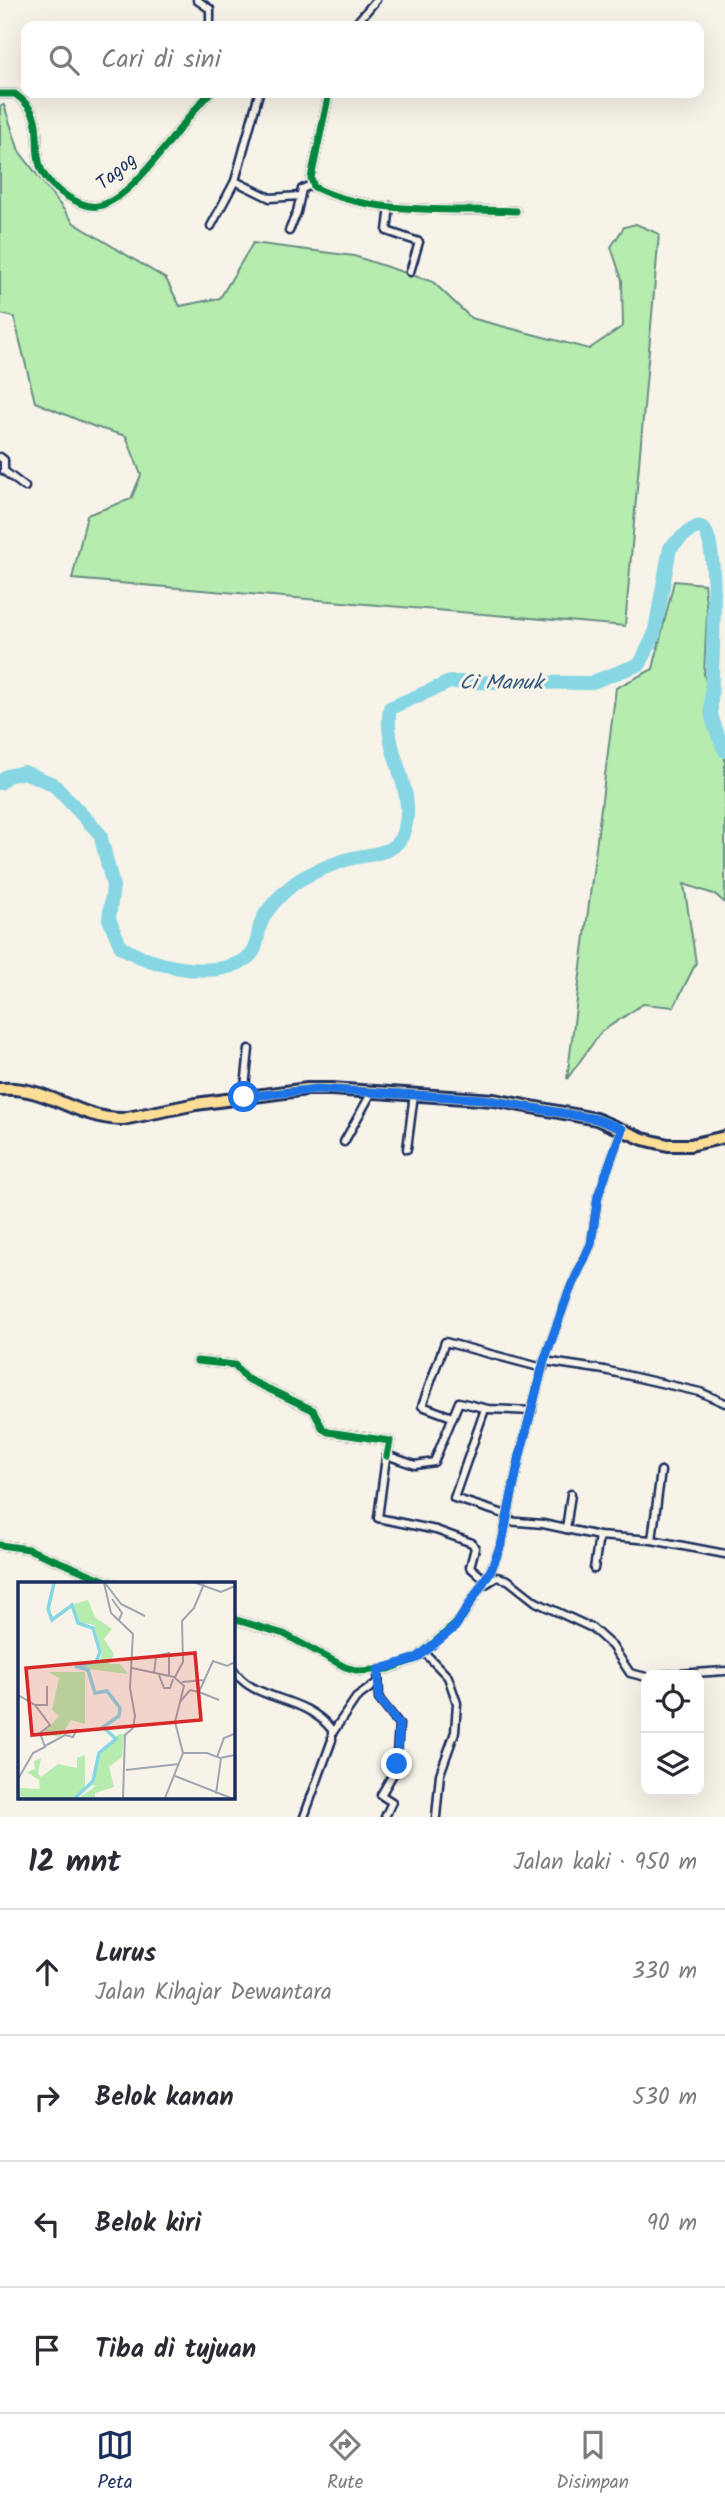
<!DOCTYPE html>
<html lang="id">
<head>
<meta charset="utf-8">
<style>
  :root { --surface:#fff; --page:#f7f7f7; --text:#2b2b33; --muted:#7c7c81; --line:#e1e1e2; --accent:#1b2f5e }
  body { margin:0; font-family:Kalam,sans-serif; background:var(--page); color:var(--text) }
  .controls { position:absolute; right:21px; bottom:21px; display:grid; overflow:hidden; border-radius:14px; box-shadow:0 7px 28px #0002 }
  .controls button { width:63px; height:63px; display:grid; place-items:center; padding:0; border:0; border-bottom:2px solid var(--line); background:var(--surface); color:var(--text); font:35px sans-serif }
  .stop { position:absolute; width:21px; height:21px; margin:-16px; border:5px solid #1a73e8; border-radius:50%; background:#fff }
  .stop.end { background:#1a73e8; border-color:#fff; box-shadow:0 2px 7px #0008 }
  .list { margin:0; padding:0; list-style:none }
  h2 { display:flex; justify-content:space-between; align-items:center; height:91px; margin:0; padding:0 28px; font-size:30px }
  h2 small { font-size:23px; font-weight:400; color:var(--muted) }
  .list li { display:grid; grid-template-columns:46px 1fr auto; gap:21px; align-items:center; box-sizing:border-box; height:126px; padding:0 28px; border-top:2px solid var(--line) }
  .list b { display:block; font-size:26px; white-space:nowrap }
  .list p { margin:0; font-size:23px; white-space:nowrap; color:var(--muted) }
  .list em { font-size:23px; font-style:normal; color:var(--muted) }
  .icon { flex:none; width:38px; height:38px; fill:none; stroke:currentColor; stroke-width:2; stroke-linecap:round; stroke-linejoin:round }
  .map { position:relative; flex:none; width:725px; height:1817px; overflow:hidden }
  .search { position:absolute; background:var(--surface); box-shadow:0 7px 28px #0002; left:21px; right:21px; top:21px; height:77px; display:flex; align-items:center; gap:18px; box-sizing:border-box; padding:0 24px; border-radius:14px; color:var(--muted); font-size:26px }
  .sheet { height:595px; background:var(--surface) }
  nav { display:flex; justify-content:space-around; align-items:center; box-sizing:border-box; height:98px; border-top:2px solid var(--line); background:var(--surface); font-size:19px; color:var(--muted) }
  nav a { display:grid; justify-items:center; gap:4px }
  nav .on { color:var(--accent) }
  .map>svg:first-child { display:block }
</style>
</head>
<body>
<div class="map">
<svg width="725" height="1817" viewBox="0 0 725 1817">
  <rect width="100%" height="100%" fill="#f7f3e8"/>
  <filter id="ink" filterUnits="userSpaceOnUse"><feTurbulence type="fractalNoise" baseFrequency=".0143" numOctaves="2"/><feDisplacementMap in="SourceGraphic" scale="14" xChannelSelector="R" yChannelSelector="G"/><feConvolveMatrix kernelMatrix="1 2 1 2 8 2 1 2 1" color-interpolation-filters="sRGB"/></filter>
  <g filter="url(#ink)">
    <g fill="#b6ecae" stroke="#688e86" stroke-width="2">
      <path d="M4,105L19,151L74,223L166,279L180,306L220,298L253,243L354,256L433,282L471,318L589,349L623,326L622,280L611,247L624,227L636,224L659,234L625,626L72,579L87,515L131,499L141,475L126,436L95,427L35,402L14,317L0,314V106Z"/>
      <path d="M674,581L704,584L707,613L704,674L725,750V903L716,895L684,884L696,963L674,1007L643,1004L601,1032L567,1079L616,688L653,669Z"/>
    </g>
    <g fill="none" stroke-linecap="round" stroke-linejoin="round">
      <path stroke="#87d6e4" stroke-width="14" d="M0,783L7,776L24,772L53,784L100,834L113,886L109,919L121,947C152,966 205,978 239,963C261,953 255,939 261,923C266,909 283,892 295,883C309,873 333,864 349,859C372,853 398,856 405,828C416,787 382,751 390,708L450,682L590,683L640,664L654,635L670,548C677,542 687,531 695,528C725,510 710,686 711,711C712,723 720,740 725,751"/>
      <defs>
        <g id="street">
          <path d="M197,0L210,9V26"/>
          <path d="M354,26L376,0"/>
          <path d="M329,93L311,178L314,187C371,216 454,208 516,211"/>
          <path d="M0,94H15C47,117 32,136 40,166C44,180 57,190 68,197C77,202 88,208 98,206C136,199 182,119 210,93"/>
          <path d="M235,181L270,198L300,196"/>
          <path d="M390,206L387,231L419,242L410,272"/>
          <path d="M211,226L235,181L259,93"/>
          <path d="M289,231L297,212L302,189L311,185"/>
          <path d="M0,457L4,460V471L25,487"/>
          <path d="M244,1097L249,1049"/>
          <path d="M344,1142L372,1092"/>
          <path d="M407,1149L414,1094"/>
          <path d="M197,1361L235,1365L245,1378L313,1410L323,1429L328,1432L390,1441L387,1456"/>
          <path d="M544,1361L604,1370L700,1392L725,1403"/>
          <path d="M485,1409L454,1498L507,1515"/>
          <path d="M452,1417L422,1406L445,1342L543,1368"/>
          <path d="M506,1521L543,1524L599,1536L652,1540L725,1554"/>
          <path d="M566,1529L571,1494"/>
          <path d="M652,1540L661,1471"/>
          <path d="M0,1545L28,1549L114,1584"/>
          <path d="M594,1569L599,1536"/>
          <path d="M484,1579L470,1567L475,1548L472,1543L436,1530L378,1518L386,1457L389,1456L415,1465L434,1462L459,1402L488,1409L532,1411"/>
          <path d="M484,1585L497,1577L508,1580L536,1602L592,1628L612,1646L630,1673L646,1677"/>
          <path d="M233,1619L284,1634L345,1667L359,1671L389,1669L417,1658L461,1619L491,1570L502,1542L520,1455L544,1361L568,1294L591,1244L598,1196L622,1129"/>
          <path d="M425,1653L448,1677L457,1703L455,1732L440,1774L436,1817"/>
          <path d="M233,1669C253,1703 303,1693 332,1730V1740L304,1817"/>
          <path d="M378,1670L379,1699L399,1724L396,1769L381,1795L392,1802L385,1817"/>
          <path d="M663,1675L725,1671"/>
          <path d="M333,1732L356,1698L378,1682"/>
        </g>
        <path id="primary" d="M0,1089C47,1085 76,1119 123,1119L196,1104L307,1089H331L494,1100L596,1119L643,1139L668,1145H690L725,1137"/>
      </defs>
      <use href="#street" stroke="#1b2f5e" stroke-width="11"/>
      <use href="#primary" stroke="#1b2f5e" stroke-width="16"/>
      <use href="#street" stroke="#f7f3e8" stroke-width="6"/>
      <use href="#primary" stroke="#fcde96" stroke-width="10"/>
      <defs>
        <g id="cycleway">
          <path d="M329,93L311,178L314,187C371,216 454,208 516,211"/>
          <path d="M0,94H15C47,117 32,136 40,166C44,180 57,190 68,197C77,202 88,208 98,206C136,199 182,119 210,93"/>
          <path d="M197,1361L235,1365L245,1378L313,1410L323,1429L328,1432L390,1441L387,1456"/>
          <path d="M0,1545L28,1549L114,1584"/>
          <path d="M233,1619L284,1634L345,1667L359,1671L389,1669L417,1658L461,1619L491,1570L502,1542L520,1455L544,1361L568,1294L591,1244L598,1196L622,1129"/>
        </g>
      </defs>
      <use href="#cycleway" stroke="#f7f3e8" stroke-width="11"/>
      <use href="#cycleway" stroke="#00873e" stroke-width="7"/>
    </g>
  </g>
  <g fill="none" stroke-linecap="round" stroke-linejoin="round" filter="url(#ink)">
    <path stroke="#1a73e8" stroke-width="9" d="M244,1097L317,1089L483,1099L596,1119L622,1129L598,1196L591,1244L568,1294L544,1361L520,1455L502,1542L491,1570L455,1627L417,1658L378,1670L379,1699L399,1724L397,1764"/>
  </g>
  <g text-anchor="middle" dominant-baseline="central" stroke-width="6" stroke-linejoin="round" paint-order="stroke">
    <g font-size="19" fill="#1b2f5e" stroke="#f7f3e8">
      <text transform="translate(117 172) rotate(-40)">Tagog</text>
    </g>
    <g font-size="21" font-style="italic" fill="#365980" stroke="#f7f3e8">
      <text x="501" y="683">Ci Manuk</text>
    </g>
  </g>
  <g transform="translate(18 1582)">
    <rect width="217" height="217" fill="#f7f3e8"/>
    <path d="M70,18L77,35L94,47L86,57L96,72L91,82H102L110,92L62,86L82,78L84,71L76,43L61,40L56,29V22ZM30,90H67V142L53,138L42,155L24,152L41,134L34,128L41,96ZM101,152H106L104,175L91,185L96,205L77,211V216H61L78,204L73,203L80,175ZM67,173V207L56,216H1L2,206L22,207L21,198L9,190L17,187L16,179L23,176L20,191L23,195L40,182L59,186V176Z" fill="#b6ecae"/>
    <path fill="none" stroke="#87d6e4" stroke-width="3.5" d="M36,1L30,27L34,38L54,23L60,41L75,46L82,70L78,80L57,84L70,88L77,111L89,109L102,126L101,134L85,145L98,157L81,171L75,199L57,216"/>
    <path fill="none" stroke="#9fa5b1" stroke-width="2" d="M86,1L93,31L115,52L112,106L117,134L115,146L107,153L105,216M87,1L103,22L127,34M178,1L203,10L217,4M94,17L104,31L101,38M114,86L156,95L166,104L157,140L165,171L147,216M136,92L138,74L151,71V94M141,93L146,106H152L155,97M157,95L165,80L164,39L176,26L186,2M164,100L186,98M181,110L201,118M0,113L17,123L32,143L22,151L27,165L15,171L0,197M162,120L172,108L181,110L195,79L209,84L217,80M17,123H29V104M27,164L47,153L55,155L59,147M165,171H189L202,176L217,173M199,175L206,156L216,152M108,188L161,182M157,194L213,216M198,212L203,176"/>
    <path fill="#d62828" fill-opacity="0.15" stroke="#d62828" stroke-width="3.5" d="M177,71L183,138L14,153L8,86Z"/>
    <rect width="217" height="217" fill="none" stroke="#1b2f5e" stroke-width="3.5"/>
  </g>
</svg>
<div class="controls">
<button><svg class="icon" aria-label="locate" viewBox="0 0 24 24"><circle cx="12" cy="12" r="6"/><path d="M12 2v4M12 18v4M2 12h4M18 12h4"/></svg></button>
<button><svg class="icon" aria-label="layers" viewBox="0 0 24 24"><path d="M12 4l9 5-9 5-9-5zM3 14l9 5 9-5"/></svg></button>
</div>
<div class="stop" style="left:244px;top:1097px"></div>
<div class="stop end" style="left:397px;top:1764px"></div>
<div class="search"><svg class="icon" aria-label="search" viewBox="0 0 24 24"><circle cx="10" cy="10" r="6"/><path d="M15 15l6 6"/></svg>Cari di sini</div>
</div>
<section class="sheet">
<h2>12 mnt<small>Jalan kaki · 950 m</small></h2>
<ul class="list">
<li><svg class="icon" aria-label="ahead" viewBox="0 0 24 24"><path d="M12 20V5M6 11l6-6 6 6"/></svg><div><b>Lurus</b><p>Jalan Kihajar Dewantara</p></div><em>330 m</em></li>
<li><svg class="icon" aria-label="right" viewBox="0 0 24 24"><path d="M7 20v-9h11M14 6l5 5-5 5"/></svg><div><b>Belok kanan</b></div><em>530 m</em></li>
<li><svg class="icon" aria-label="left" viewBox="0 0 24 24"><path d="M17 20v-9H6M10 6l-5 5 5 5"/></svg><div><b>Belok kiri</b></div><em>90 m</em></li>
<li><svg class="icon" aria-label="arrive" viewBox="0 0 24 24"><path d="M6 21V4h12l-3 4 3 4H6"/></svg><div><b>Tiba di tujuan</b></div></li>
</ul>
</section>
<nav>
<a class="on"><svg class="icon" aria-label="map" viewBox="0 0 24 24"><path d="M3 6l6-2 6 2 6-2v14l-6 2-6-2-6 2zM9 4v14M15 6v14"/></svg>Peta</a>
<a><svg class="icon" aria-label="directions" viewBox="0 0 24 24"><path d="M12 3l9 9-9 9-9-9zM9 14v-3h6M13 9l2 2-2 2"/></svg>Rute</a>
<a><svg class="icon" aria-label="saved" viewBox="0 0 24 24"><path d="M7 4h10v16l-5-4-5 4z"/></svg>Disimpan</a>
</nav>
</body>
</html>
